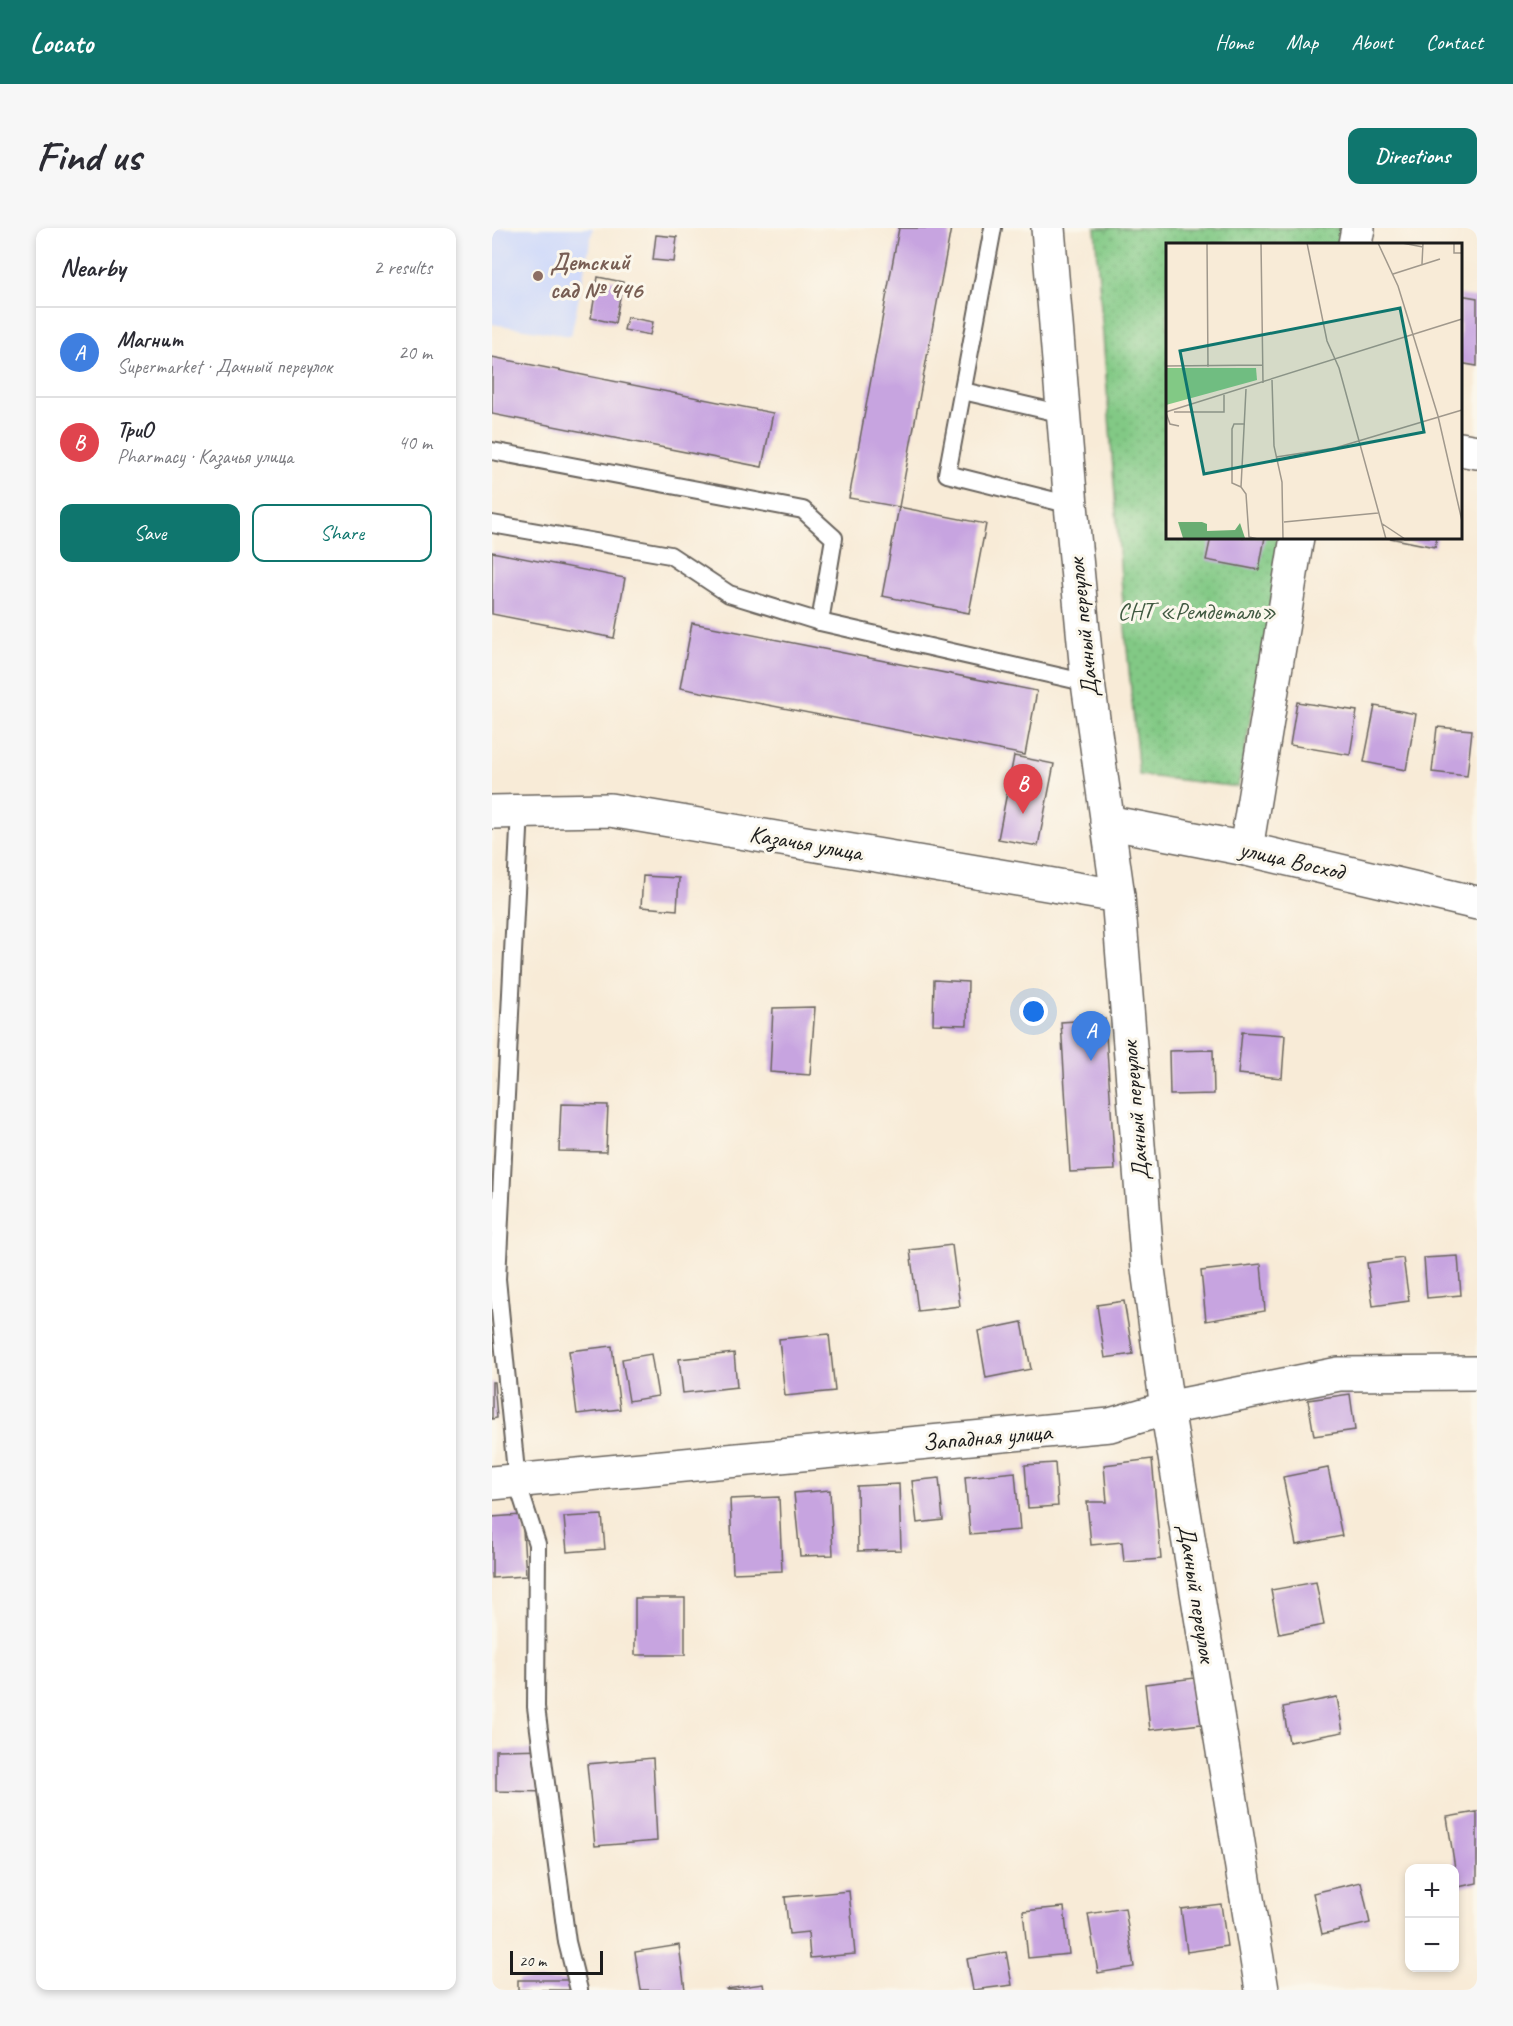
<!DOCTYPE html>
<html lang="en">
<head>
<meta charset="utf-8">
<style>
  :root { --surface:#fff; --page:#f7f7f7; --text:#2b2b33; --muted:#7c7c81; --line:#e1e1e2; --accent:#0f766e }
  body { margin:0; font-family:Caveat,sans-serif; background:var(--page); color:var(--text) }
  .controls { position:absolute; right:18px; bottom:18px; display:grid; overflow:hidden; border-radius:12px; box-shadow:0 3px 9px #0003 }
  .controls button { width:54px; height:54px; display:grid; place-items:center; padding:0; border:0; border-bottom:2px solid var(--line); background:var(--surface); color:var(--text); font:30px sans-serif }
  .scale { position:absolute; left:18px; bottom:15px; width:93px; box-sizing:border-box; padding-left:6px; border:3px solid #1c1c1c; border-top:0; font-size:16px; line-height:21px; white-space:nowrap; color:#1c1c1c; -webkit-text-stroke:4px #fbf7ec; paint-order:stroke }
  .you { position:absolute; left:542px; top:784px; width:21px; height:21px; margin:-15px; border:4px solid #fff; border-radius:50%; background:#1a73e8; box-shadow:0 0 0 9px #1a73e833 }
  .badge { display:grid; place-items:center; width:39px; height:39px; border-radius:50%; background:var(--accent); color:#fff; font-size:20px; font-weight:700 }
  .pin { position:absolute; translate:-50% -50px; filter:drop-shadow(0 2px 3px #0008) }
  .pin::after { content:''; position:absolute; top:32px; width:21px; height:18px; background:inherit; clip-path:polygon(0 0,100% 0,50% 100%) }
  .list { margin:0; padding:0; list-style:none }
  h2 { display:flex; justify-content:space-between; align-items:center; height:78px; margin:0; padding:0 24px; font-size:26px }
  h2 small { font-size:20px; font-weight:400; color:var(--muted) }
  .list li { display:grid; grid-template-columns:39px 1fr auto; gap:18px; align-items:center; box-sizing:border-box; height:90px; padding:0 24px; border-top:2px solid var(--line) }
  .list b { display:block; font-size:22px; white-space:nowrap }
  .list p { margin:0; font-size:20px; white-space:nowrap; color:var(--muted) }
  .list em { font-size:20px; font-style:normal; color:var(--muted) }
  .actions { display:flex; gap:12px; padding:18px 24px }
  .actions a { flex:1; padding:14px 0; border:2px solid var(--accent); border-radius:12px; text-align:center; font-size:21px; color:var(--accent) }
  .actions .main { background:var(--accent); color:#fff }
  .map { position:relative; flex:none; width:985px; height:1762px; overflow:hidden; border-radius:12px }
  header { display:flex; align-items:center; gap:36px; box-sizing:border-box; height:84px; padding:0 30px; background:var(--accent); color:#fff }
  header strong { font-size:28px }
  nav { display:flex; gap:33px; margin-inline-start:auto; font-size:21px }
  .intro { display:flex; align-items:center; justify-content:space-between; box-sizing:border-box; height:144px; padding:0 36px }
  h1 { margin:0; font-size:42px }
  .button { padding:15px 27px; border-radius:12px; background:var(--accent); color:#fff; font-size:21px; font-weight:700 }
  main { display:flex; gap:36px; padding:0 36px }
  aside { flex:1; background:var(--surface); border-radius:12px; box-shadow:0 3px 9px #0003 }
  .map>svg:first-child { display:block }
</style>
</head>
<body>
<header>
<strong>Locato</strong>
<nav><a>Home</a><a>Map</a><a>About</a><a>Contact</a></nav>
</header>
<div class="intro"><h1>Find us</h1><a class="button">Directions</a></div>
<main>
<aside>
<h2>Nearby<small>2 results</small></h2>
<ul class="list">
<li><span class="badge" style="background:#3f7fe0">A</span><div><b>Магнит</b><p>Supermarket · Дачный переулок</p></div><em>20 m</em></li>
<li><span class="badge" style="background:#e0444e">B</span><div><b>ТриО</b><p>Pharmacy · Казачья улица</p></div><em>40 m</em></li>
</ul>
<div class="actions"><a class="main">Save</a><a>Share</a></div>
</aside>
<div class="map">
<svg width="985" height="1762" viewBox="0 0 985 1762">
  <defs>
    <pattern id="garden-dots" width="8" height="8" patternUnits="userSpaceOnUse" patternTransform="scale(1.5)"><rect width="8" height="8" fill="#82c985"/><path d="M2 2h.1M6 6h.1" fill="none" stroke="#70ac72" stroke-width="1.8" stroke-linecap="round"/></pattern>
  </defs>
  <rect width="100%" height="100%" fill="#fbf7ec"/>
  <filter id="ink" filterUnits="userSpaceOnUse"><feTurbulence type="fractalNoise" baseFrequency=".0167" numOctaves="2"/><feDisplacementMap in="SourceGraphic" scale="12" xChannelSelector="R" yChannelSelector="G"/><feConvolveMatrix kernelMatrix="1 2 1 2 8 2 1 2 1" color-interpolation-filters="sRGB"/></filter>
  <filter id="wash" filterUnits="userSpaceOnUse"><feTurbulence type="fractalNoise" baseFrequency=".008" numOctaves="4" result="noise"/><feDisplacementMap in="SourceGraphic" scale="24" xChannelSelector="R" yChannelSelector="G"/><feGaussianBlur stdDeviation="1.35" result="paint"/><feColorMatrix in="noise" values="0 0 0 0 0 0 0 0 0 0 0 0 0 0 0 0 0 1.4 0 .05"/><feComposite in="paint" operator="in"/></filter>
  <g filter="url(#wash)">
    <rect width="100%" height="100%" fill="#f8ebd7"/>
    <path fill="#d0daf9" d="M0,0H101L79,108L0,96Z"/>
    <path fill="url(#garden-dots)" stroke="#4f7250" stroke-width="1.5" d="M603,0H849L846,16H676V309H792L746,559L647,547L632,389Z"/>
    <g id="blocks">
      <g fill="#c7a4e0">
        <path d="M407,0H459L407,279L357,270Z"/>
        <path d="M164,7L185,9L182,34L161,32Z"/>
        <path d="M106,49L131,54L123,95L99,90Z"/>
        <path d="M968,67L985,70V138L968,135Z"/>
        <path d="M135,89L161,94L158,107L132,102Z"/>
        <path d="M0,129L281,185L270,239L0,186Z"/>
        <path d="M407,279L494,296L477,385L390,368Z"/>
        <path d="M719,309H773L767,342L714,332Z"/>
        <path d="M893,309H945L943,319Z"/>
        <path d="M0,324L133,350L122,410L0,386Z"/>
        <path d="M200,395L545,463L533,527L188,460Z"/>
        <path d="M805,474L865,483L858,527L798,517Z"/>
        <path d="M883,478L924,486L914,542L872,534Z"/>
        <path d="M945,499L980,502L975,548L940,544Z"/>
        <path d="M522,528L562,536L546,618L506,611Z"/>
        <path d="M151,648L187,650L185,682L149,679Z"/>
        <path d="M442,752L476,754L475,797L441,796Z"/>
        <path d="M323,779L318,847L278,844L281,780Z"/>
        <path d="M613,791L623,942L578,944L569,794Z"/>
        <path d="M750,804L793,807L790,850L746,846Z"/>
        <path d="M721,822L722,866L678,867L677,823Z"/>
        <path d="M69,876L116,877L114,924L67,923Z"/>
        <path d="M460,1017L468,1078L426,1083L418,1022Z"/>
        <path d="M966,1028L969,1067L935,1070L932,1030Z"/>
        <path d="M911,1030L917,1073L881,1078L875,1035Z"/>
        <path d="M769,1036L773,1083L714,1093L709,1043Z"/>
        <path d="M632,1073L641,1126L613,1130L605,1077Z"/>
        <path d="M530,1094L539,1141L494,1150L486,1103Z"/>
        <path d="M337,1106L343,1163L293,1168L287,1111Z"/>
        <path d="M120,1118L128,1181L85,1186L77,1123Z"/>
        <path d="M242,1125L245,1159L191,1165L187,1131Z"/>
        <path d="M159,1126L166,1168L137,1173L130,1131Z"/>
        <path d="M0,1154H2L5,1190L0,1191Z"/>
        <path d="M858,1166L863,1202L822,1208L816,1172Z"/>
        <path d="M660,1231L669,1331L632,1334L630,1314L599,1317L595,1274H615L612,1237Z"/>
        <path d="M563,1235L566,1278L536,1280L533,1237Z"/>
        <path d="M836,1240L850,1308L804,1317L791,1249Z"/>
        <path d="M523,1244L528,1302L478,1306L473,1249Z"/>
        <path d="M447,1250L451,1292L425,1295L420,1253Z"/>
        <path d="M407,1256L409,1322L366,1323L365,1258Z"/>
        <path d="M338,1262L341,1327L308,1328L302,1265Z"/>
        <path d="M287,1269L290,1343L241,1345L238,1271Z"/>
        <path d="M30,1287L34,1348L0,1350V1289Z"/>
        <path d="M110,1287L113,1321L75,1324L72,1289Z"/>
        <path d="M824,1354L832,1397L787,1406L779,1362Z"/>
        <rect x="143" y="1370" width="50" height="57"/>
        <path d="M703,1450L709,1496L658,1502L653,1456Z"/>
        <path d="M845,1469L851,1504L797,1514L791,1479Z"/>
        <path d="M57,1521L58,1564L4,1563V1522Z"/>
        <path d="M161,1530L165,1613L103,1618L95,1536Z"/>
        <path d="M985,1584V1655L966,1659L955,1589Z"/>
        <path d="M869,1654L878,1695L830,1706L821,1665Z"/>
        <path d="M357,1663L363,1726L318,1730L316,1704L297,1706L293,1669Z"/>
        <path d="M729,1676L735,1718L695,1724L689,1681Z"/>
        <path d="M572,1679L577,1726L536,1730L531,1683Z"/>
        <path d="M633,1680L642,1739L606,1745L596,1686Z"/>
        <path d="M187,1717L193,1762H149L143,1724Z"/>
        <path d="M514,1724L520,1757L481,1762L475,1731Z"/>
        <path d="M26,1752H80L81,1762H26Z"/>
        <path d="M271,1756L272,1762H235L234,1761Z"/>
      </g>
    </g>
  </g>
  <g filter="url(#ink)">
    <use href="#blocks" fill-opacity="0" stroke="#69645d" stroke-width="1.5"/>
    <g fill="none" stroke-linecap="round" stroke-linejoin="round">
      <defs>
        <g id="service">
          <path d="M501,0L455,246L579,277"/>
          <path d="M471,163L571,186"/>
          <path d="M0,223L311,282L342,310L328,394"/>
          <path d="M0,296L178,327L237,366L328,394L596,455"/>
          <path d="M28,582L5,1051L25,1254L45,1316L44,1479L75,1714L87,1762"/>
        </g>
        <g id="minor">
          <path d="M556,0L579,277L596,455L626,668L656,1041L675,1180L770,1762"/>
          <path d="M863,16L866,0"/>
          <path d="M968,221L985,224"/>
          <path d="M0,584L118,582L626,668"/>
          <path d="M615,594L754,621L985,675"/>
          <path d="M754,621L805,309"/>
          <path d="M0,1255L618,1197L675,1180L847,1146L985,1145"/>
        </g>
      </defs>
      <use href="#service" stroke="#69645d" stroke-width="20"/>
      <use href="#minor" stroke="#69645d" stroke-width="36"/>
      <use href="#service" stroke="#fff" stroke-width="16"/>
      <use href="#minor" stroke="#fff" stroke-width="33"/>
    </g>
  </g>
  <circle fill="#8d6e63" stroke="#fbf7ec" stroke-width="2" cx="46" cy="48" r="6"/>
  <g text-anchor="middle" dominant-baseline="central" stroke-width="6" stroke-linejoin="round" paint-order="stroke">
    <g font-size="24" font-weight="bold" fill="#785e54" stroke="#fbf7ec" text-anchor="start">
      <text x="58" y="34">Детский<tspan x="58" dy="28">сад № 446</tspan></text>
    </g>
    <g font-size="24" fill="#405941" stroke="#fbf7ec">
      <text x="705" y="383">СНТ «Ремдеталь»</text>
    </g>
    <g font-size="24" fill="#1c1c1c" stroke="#fbf7ec">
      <text transform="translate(591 400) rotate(-96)">Дачный переулок</text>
      <text transform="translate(314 615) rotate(10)">Казачья улица</text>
      <text transform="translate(800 632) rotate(13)">улица Восход</text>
      <text transform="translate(643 883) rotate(-95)">Дачный переулок</text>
      <text transform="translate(495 1209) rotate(-5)">Западная улица</text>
      <text transform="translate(705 1365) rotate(81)">Дачный переулок</text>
    </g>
  </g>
  <g transform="translate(674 15)">
    <rect width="296" height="296" fill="#f8ebd7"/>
    <path d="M12,279H36L41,281V288L69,287L74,280L79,295H17Z" fill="#69ad72"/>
    <path d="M0,125H90L91,137L0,162Z" fill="#82c985"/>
    <path fill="none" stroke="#a0988c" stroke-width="1.5" d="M41,0L42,124M95,0L97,140M141,0L161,98L173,125L220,296M212,0L232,43L272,173L296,278M236,0L257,4M288,0V10H296M256,21L257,0M227,31L274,16M0,123L97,122M106,137L108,203L116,239L117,296M80,146L75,244L80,251L83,294L92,296M0,169L296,76M8,169H58V152M0,170L4,181L13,183M110,214L169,205L296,167M75,244L66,240V186L68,181H79M118,279L212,270M215,280L239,296"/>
    <path fill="#0f766e" fill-opacity="0.15" stroke="#0f766e" stroke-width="3" d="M234,65L258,189L38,231L14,108Z"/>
    <rect width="296" height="296" fill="none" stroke="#1c1c1c" stroke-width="3"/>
  </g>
</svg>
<div class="controls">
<button>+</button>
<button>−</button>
</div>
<div class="scale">20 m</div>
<div class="you"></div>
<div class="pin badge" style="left:599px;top:833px;background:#3f7fe0">A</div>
<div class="pin badge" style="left:531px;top:586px;background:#e0444e">B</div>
</div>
</main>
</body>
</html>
